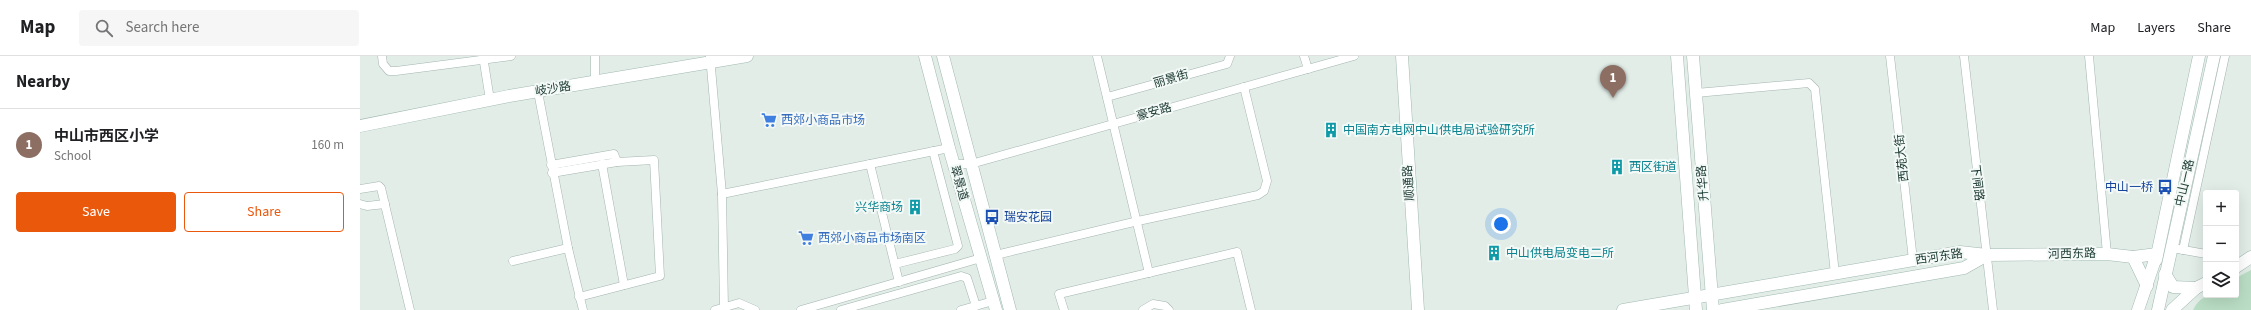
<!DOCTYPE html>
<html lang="en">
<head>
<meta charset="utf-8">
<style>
  :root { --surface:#fff; --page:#f6f6f6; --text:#202124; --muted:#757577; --line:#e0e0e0; --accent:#ea580c }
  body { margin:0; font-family:"Source Sans 3","Noto Sans SC",sans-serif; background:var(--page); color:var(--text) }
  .controls { position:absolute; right:12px; bottom:12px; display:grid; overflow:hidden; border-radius:4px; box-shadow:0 4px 16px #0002 }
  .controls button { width:36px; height:36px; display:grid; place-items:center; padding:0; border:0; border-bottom:1px solid var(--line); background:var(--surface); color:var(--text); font:20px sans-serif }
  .you { position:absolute; left:1141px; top:168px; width:14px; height:14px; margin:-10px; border:3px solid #fff; border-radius:50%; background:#1a73e8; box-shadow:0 0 0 6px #1a73e833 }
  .badge { display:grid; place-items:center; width:26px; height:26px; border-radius:50%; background:var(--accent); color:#fff; font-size:13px; font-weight:700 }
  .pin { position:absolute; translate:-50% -33px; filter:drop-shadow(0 1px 2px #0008) }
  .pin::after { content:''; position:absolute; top:21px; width:14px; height:12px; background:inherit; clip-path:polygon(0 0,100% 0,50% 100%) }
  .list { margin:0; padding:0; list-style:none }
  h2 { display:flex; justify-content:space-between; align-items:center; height:52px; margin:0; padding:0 16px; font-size:17px }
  h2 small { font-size:13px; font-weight:400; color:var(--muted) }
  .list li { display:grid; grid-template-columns:26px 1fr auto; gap:12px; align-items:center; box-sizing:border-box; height:72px; padding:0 16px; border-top:1px solid var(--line) }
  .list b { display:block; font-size:15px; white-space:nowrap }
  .list p { margin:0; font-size:13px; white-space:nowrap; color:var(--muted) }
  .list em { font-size:13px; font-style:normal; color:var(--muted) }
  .actions { display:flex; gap:8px; padding:12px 16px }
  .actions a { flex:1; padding:9px 0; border:1px solid var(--accent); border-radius:4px; text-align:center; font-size:14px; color:var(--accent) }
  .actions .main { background:var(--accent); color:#fff }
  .icon { flex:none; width:22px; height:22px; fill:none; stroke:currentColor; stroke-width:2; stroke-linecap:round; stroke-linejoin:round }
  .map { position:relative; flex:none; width:1891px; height:254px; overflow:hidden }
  header { display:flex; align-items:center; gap:24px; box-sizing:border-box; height:56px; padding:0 20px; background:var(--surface); border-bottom:1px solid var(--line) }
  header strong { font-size:19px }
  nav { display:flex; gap:22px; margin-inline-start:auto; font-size:14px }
  .search { width:280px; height:36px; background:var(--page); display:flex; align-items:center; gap:10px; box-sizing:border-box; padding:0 14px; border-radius:4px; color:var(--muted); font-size:15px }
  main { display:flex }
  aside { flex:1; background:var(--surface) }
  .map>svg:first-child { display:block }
</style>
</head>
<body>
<header>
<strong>Map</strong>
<div class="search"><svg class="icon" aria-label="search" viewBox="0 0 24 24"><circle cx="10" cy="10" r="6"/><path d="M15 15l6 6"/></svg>Search here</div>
<nav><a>Map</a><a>Layers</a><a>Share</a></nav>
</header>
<main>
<aside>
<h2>Nearby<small></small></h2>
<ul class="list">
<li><span class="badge" style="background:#8d6e63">1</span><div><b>中山市西区小学</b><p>School</p></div><em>160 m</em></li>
</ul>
<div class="actions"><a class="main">Save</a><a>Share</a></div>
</aside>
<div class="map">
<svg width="1891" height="254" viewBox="0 0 1891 254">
  <rect width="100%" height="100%" fill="#e2ede8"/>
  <path fill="#badec5" d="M1891,214V254H1833C1843,234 1857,239 1876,239V222Z"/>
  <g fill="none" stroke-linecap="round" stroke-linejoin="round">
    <defs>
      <g id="street">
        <path d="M22,0L23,8L29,15H36L151,0"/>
        <path d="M123,0L130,44"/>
        <path d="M235,0V26"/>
        <path d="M350,0L362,138L364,252"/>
        <path d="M737,0L789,217"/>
        <path d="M944,0L948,13"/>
        <path d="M1530,0L1553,204"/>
        <path d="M1604,0L1633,254"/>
        <path d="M1729,0L1747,198"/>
        <path d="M178,36L208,192L223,254"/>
        <path d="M1336,37L1449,27L1455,33L1475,218"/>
        <path d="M747,41L867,8L870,0"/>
        <path d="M242,108L264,229"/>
        <path d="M510,108L539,226"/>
        <path d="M594,108H611L994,0"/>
        <path d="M191,109L254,98L257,106L294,104L300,220L219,241"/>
        <path d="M192,117L257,106"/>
        <path d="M0,133L19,130L21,132L50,254"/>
        <path d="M362,138L589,92"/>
        <path d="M0,148L7,150L25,148"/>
        <path d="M1818,193L1846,198"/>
        <path d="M1823,194L1865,0"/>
        <path d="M636,199L778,165L898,139L904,135L907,125L884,31"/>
        <path d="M153,205L208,192"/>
        <path d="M535,208L595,193L598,190L573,95"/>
        <path d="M355,254L379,247L395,254"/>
        <path d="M441,254L621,202"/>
        <path d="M481,254L601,220L607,222L616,250"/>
        <path d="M601,254L633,245"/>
        <path d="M704,254L699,238L877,196L891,254"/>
        <path d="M783,254L793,248L805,250L809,254"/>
      </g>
      <g id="secondary">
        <path d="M565,0L589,92L636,254"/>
        <path d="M583,0L650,254"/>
        <path d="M1042,0L1058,254"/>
        <path d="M1317,0L1336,254"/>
        <path d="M1333,0L1353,254"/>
        <path d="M0,70L149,40L387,0"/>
        <path d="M1773,201L1787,230"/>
        <path d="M1796,204L1839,0"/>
        <path d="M1876,211L1891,201"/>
        <path d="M1805,218L1813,231L1836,232"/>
        <path d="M1263,254L1600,196L1627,199L1747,198L1773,201L1797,198L1778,254"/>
        <path d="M1362,254L1604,212L1627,199"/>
        <path d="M1798,254L1854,0"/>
        <path d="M1812,254L1836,232L1846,227"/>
      </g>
    </defs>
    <use href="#street" stroke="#a4b5af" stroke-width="9"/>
    <use href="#secondary" stroke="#a0b9b0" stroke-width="13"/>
    <use href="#street" stroke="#fff" stroke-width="8"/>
    <use href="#secondary" stroke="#fff" stroke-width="12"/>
  </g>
  <defs>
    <symbol id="supermarket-bare" viewBox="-9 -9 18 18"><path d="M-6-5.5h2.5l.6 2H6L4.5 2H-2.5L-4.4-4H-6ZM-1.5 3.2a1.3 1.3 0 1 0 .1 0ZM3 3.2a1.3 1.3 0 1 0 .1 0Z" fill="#3f7fe0" stroke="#f3f9f6" stroke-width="2.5" paint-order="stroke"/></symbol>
    <symbol id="building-bare" viewBox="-9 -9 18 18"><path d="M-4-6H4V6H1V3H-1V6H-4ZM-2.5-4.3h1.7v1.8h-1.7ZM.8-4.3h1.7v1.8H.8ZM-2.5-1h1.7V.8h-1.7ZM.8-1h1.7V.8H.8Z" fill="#0f9aa8" stroke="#f3f9f6" stroke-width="2.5" paint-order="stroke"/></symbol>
    <symbol id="bus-bare" viewBox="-9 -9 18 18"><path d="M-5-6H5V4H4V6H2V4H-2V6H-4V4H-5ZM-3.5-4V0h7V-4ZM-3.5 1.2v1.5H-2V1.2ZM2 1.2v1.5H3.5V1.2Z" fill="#1a4fb4" stroke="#f3f9f6" stroke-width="2.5" paint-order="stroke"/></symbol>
  </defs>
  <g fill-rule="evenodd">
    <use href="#supermarket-bare" x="398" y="53" width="22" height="22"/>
    <use href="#building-bare" x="960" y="63" width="22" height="22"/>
    <use href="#building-bare" x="1246" y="100" width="22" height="22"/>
    <use href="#bus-bare" x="1794" y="120" width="22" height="22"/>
    <use href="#building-bare" x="544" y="140" width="22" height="22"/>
    <use href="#bus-bare" x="621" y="150" width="22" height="22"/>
    <use href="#supermarket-bare" x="435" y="171" width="22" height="22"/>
    <use href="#building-bare" x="1123" y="186" width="22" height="22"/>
  </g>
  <g text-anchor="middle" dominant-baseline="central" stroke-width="4" stroke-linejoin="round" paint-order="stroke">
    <g font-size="12" fill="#213e37" stroke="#f3f9f6">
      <text transform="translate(811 23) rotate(-16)">丽景街</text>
      <text transform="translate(193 33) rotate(-9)">岐沙路</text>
      <text transform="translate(794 56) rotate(-16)">豪安路</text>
      <text transform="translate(1542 102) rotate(-96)">西苑大街</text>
      <text transform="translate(599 127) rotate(74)">翠景道</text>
      <text transform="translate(1049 127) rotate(-94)">顺通路</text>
      <text transform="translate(1343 127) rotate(-95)">升华路</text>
      <text transform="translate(1617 127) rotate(83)">下闸路</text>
      <text transform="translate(1825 127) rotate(-77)">中山一路</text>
      <text transform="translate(1712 198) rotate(-1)">河西东路</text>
      <text transform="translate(1579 201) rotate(-8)">西河东路</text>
    </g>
    <g font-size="12" fill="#366cbe" stroke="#f3f9f6" text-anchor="start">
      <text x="421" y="64">西郊小商品市场</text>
      <text x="458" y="182">西郊小商品市场南区</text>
    </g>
    <g font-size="12" fill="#0d838f" stroke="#f3f9f6" text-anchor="start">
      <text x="983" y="74">中国南方电网中山供电局试验研究所</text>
      <text x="1269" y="111">西区街道</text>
      <text x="543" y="151" text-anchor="end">兴华商场</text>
      <text x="1146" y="197">中山供电局变电二所</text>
    </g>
    <g font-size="12" fill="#164399" stroke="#f3f9f6" text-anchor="end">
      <text x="1793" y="131">中山一桥</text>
      <text x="644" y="161" text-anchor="start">瑞安花园</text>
    </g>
  </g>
</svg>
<div class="controls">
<button>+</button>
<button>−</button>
<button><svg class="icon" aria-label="layers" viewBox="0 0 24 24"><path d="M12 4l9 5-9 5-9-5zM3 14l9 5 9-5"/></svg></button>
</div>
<div class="you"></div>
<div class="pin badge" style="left:1253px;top:42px;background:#8d6e63">1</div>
</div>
</main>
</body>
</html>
